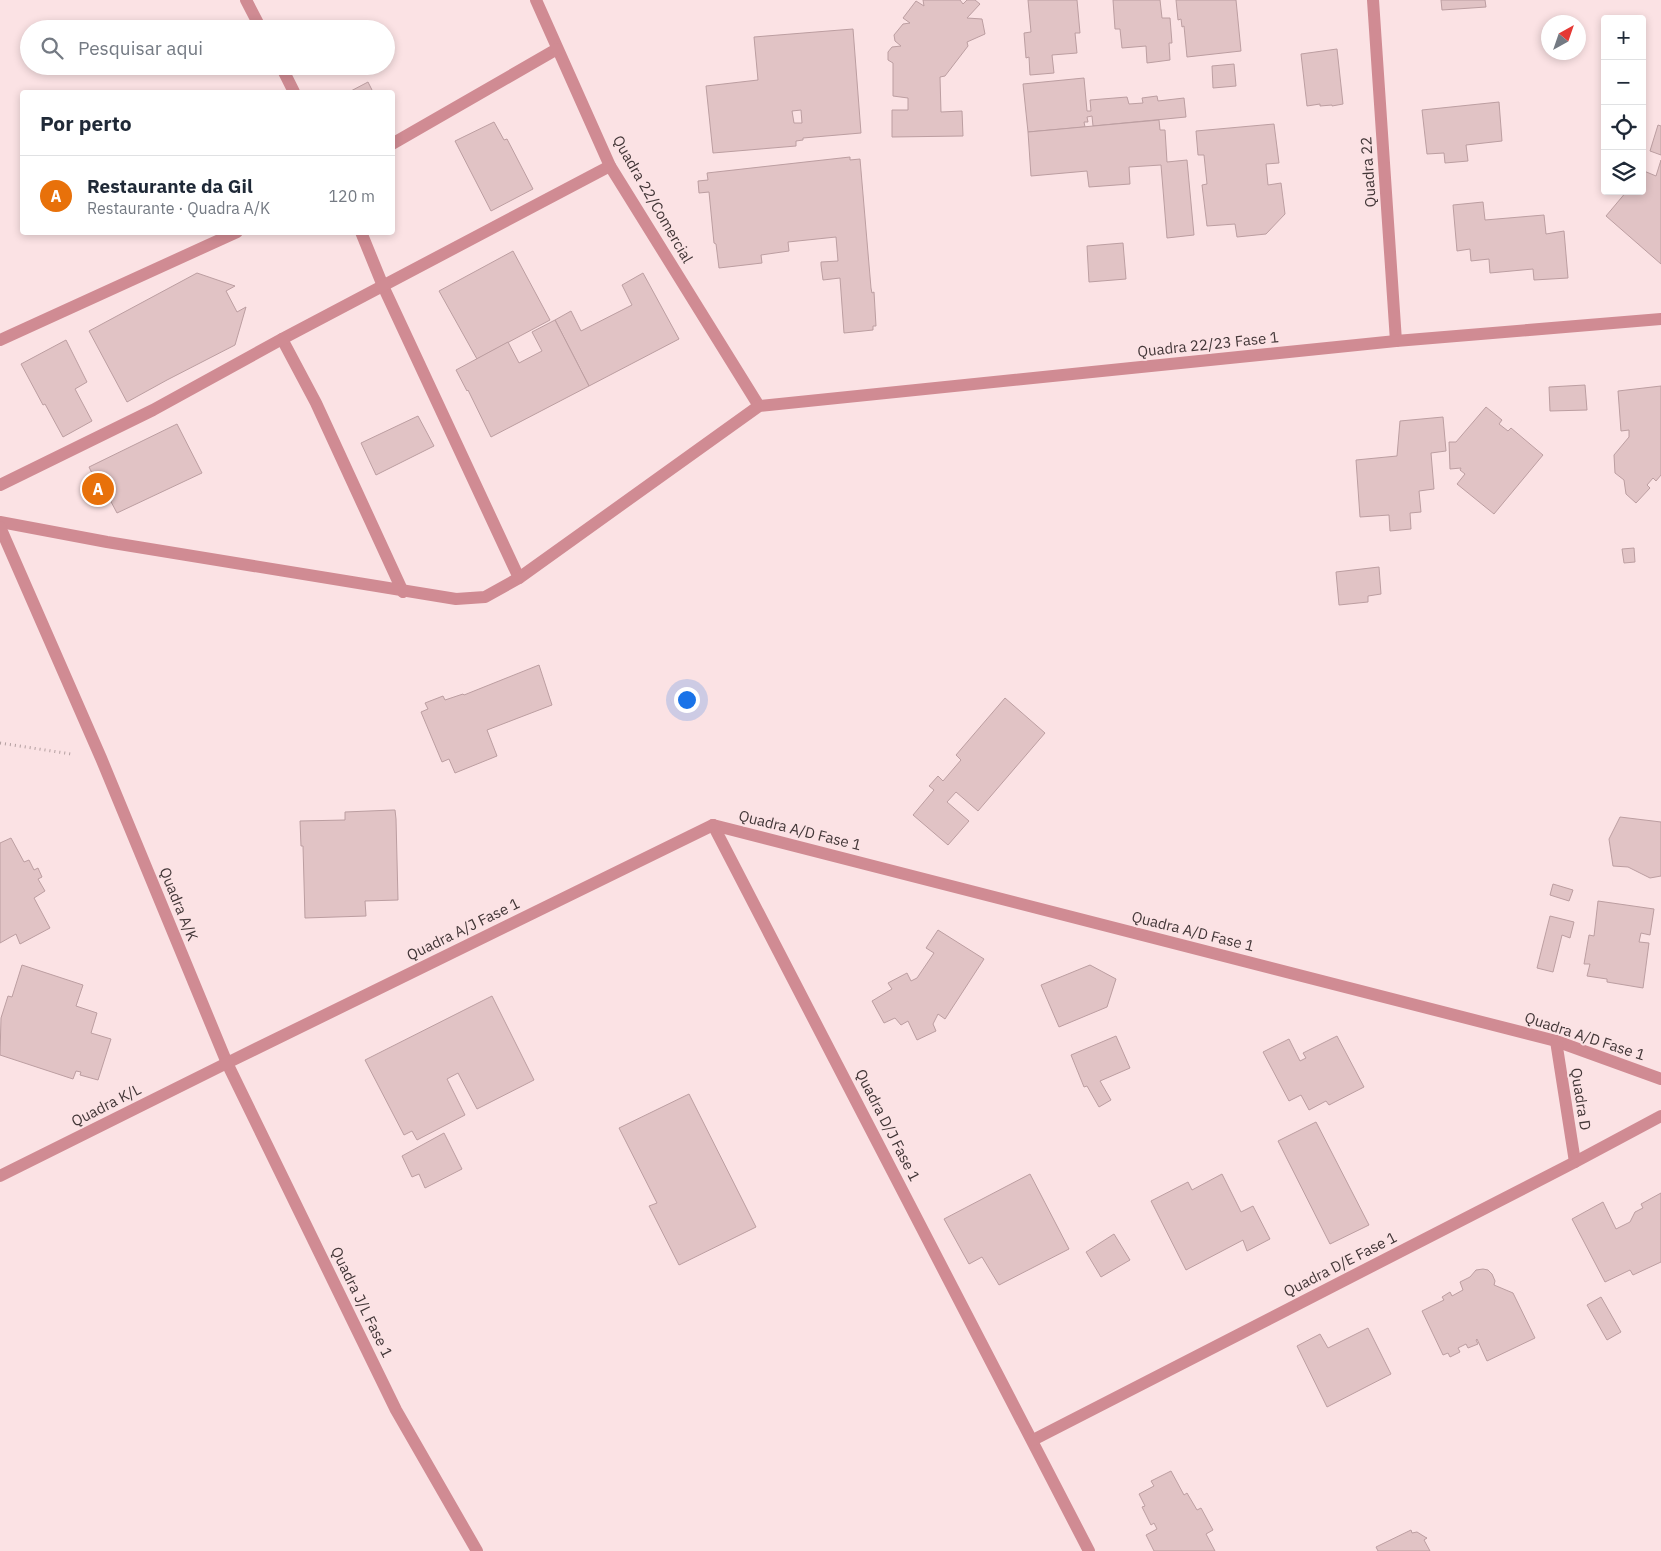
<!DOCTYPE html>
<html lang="pt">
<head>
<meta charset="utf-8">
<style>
  :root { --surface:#fff; --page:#f2f2f3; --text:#1f2937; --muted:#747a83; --line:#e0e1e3; --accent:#0b729e }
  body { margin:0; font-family:"IBM Plex Sans",sans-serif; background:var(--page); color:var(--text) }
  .controls { position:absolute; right:15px; top:15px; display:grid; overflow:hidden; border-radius:5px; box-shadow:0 2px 8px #0003 }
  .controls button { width:45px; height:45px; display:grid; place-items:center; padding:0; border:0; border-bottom:1px solid var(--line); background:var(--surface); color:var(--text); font:25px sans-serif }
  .compass { position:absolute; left:1541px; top:15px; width:45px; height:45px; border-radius:50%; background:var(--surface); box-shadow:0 2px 8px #0003; rotate:40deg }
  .you { position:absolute; left:686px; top:699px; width:18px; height:18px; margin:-12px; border:4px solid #fff; border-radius:50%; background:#1a73e8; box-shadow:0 0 0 8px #1a73e833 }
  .badge { display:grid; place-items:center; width:32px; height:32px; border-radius:50%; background:var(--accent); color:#fff; font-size:16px; font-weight:700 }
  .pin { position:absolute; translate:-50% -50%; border:2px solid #fff; box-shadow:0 1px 5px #0006 }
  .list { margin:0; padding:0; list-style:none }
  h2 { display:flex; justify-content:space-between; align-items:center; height:65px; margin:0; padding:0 20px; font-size:21px }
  h2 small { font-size:16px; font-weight:400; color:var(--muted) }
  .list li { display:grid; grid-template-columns:32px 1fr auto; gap:15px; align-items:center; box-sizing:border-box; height:80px; padding:0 20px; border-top:1px solid var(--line) }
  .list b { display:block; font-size:19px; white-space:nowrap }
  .list p { margin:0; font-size:16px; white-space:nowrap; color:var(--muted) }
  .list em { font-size:16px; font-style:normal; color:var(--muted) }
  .icon { flex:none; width:28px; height:28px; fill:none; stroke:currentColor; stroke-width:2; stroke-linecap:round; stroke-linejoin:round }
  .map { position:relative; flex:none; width:1661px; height:1551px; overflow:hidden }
  .search { position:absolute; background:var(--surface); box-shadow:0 2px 8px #0003; left:20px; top:20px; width:375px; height:55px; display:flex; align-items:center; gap:12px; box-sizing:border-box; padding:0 18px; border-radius:28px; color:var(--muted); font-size:19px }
  .panel { position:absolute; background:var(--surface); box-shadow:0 2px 8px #0003; left:20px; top:90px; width:375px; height:145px; border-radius:5px }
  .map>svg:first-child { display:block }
</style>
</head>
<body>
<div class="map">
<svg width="1661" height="1551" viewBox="0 0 1661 1551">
  <rect width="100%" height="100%" fill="#fbe2e4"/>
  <g fill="#e1c3c5" stroke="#bc9ea1" fill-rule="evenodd">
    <path d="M923,0H960L963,4L967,0H975L980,4L967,18L982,19L985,34L967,42L968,46L945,76L940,77L941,112L962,111L963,136L892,137V110H908V98L893,96V63L888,60V52L892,47L901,46L895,41L894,35L903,24L910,23L903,18L916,1L924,6Z"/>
    <path d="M1028,0H1077L1080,33H1075L1077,53L1052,55L1054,73L1030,75L1029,57L1026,58L1024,33L1031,32Z"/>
    <path d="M1113,0H1160L1162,18H1170L1172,43H1169L1170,60L1147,63L1146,46L1122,48L1120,29H1115Z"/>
    <path d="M1176,0H1236L1241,51L1187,57L1184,26L1182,27L1181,19L1178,20Z"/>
    <path d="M1441,0H1485L1486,7L1442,10Z"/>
    <path d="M853,29L861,133L803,138V140L796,141V146L713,153L706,86L758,80L754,37ZM801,110L802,123H794L792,111Z"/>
    <path d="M1337,49L1343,104L1332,106V105L1320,106V104L1307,106L1301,54Z"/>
    <path d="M1234,64L1236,86L1213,88L1212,66Z"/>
    <path d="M1084,78L1087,111H1091L1090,100L1127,97L1129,104L1143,103L1142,98L1157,96L1158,101L1184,98L1186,117L1093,126L1092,116L1087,117L1088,122H1084L1085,127L1028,132L1023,84Z"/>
    <path d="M368,82L373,92H349Z"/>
    <path d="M1499,102L1502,141L1466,145L1468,161L1445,163L1444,153L1427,154L1422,110Z"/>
    <path d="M1159,120L1160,130H1165L1167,162L1187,160L1194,235L1167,238L1161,165L1129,167L1130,184L1089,187L1087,171L1031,176L1028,132Z"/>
    <path d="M494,122L504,140L507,139L533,189L491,211L455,141Z"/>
    <path d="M1274,124L1279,163L1266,164L1268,185L1281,183L1285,214L1266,234L1237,237L1235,224L1207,226L1202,185L1207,184L1204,155H1198L1196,131Z"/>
    <path d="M1658,125L1661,126V155L1650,151Z"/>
    <path d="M850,157V160L860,159L871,288L872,293L874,292L876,326H873V330L844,333L840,278L823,280L821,265V262L838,261L836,237L788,242L789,251L761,255L762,263L719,268L716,244L714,243L709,192L699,193L698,181L708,180L707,173Z"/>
    <path d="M1661,160V264L1606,216L1627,191H1642V173L1644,171L1656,176Z"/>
    <path d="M1483,202L1485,220L1544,215L1546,234L1564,231L1568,278L1534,280L1533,269L1490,273L1489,259L1471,261L1470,249L1457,251L1453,205Z"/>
    <path d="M1123,243L1126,279L1089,282L1087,246Z"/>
    <path d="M513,251L550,320L477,359L439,291Z"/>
    <path d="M197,273L235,286L226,291L237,312L246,307L235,345L167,380L127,402L89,331Z"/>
    <path d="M643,273L679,339L589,386L555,320L571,311L581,331L632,305L622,285Z"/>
    <path d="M555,320L589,386L491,437L468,390L467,391L456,370L508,342L519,363L542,351L532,332Z"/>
    <path d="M66,340L87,382L75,389L92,421L63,437L45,404L43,405L21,364Z"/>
    <path d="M1585,385L1587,410L1550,411L1549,387Z"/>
    <path d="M1661,386V475L1656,481L1653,478L1647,485L1650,488L1636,503L1626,494L1624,480L1615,473L1614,455L1629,437V430L1621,431L1618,391Z"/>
    <path d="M1486,407L1502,420L1499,424L1508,431L1511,428L1543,455L1494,514L1457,484L1465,474L1460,470L1461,468L1450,469L1449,442H1456Z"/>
    <path d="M418,416L434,446L376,475L361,443Z"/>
    <path d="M1443,417L1446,451L1431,453L1434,489L1419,491L1421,512L1410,513L1411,529L1390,531L1389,515L1360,517L1356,460L1397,456L1400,421Z"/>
    <path d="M177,424L202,473L117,513L108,496L104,498L89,467Z"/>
    <path d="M1634,548L1635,562L1624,563L1622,549Z"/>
    <path d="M1379,567L1381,594L1368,596V602L1339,605L1336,572Z"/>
    <path d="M539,665L552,705L487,730L497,756L455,773L449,759L442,762L421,712L428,709L425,703L443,696L445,700L463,694L464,695Z"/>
    <path d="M1005,698L1045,733L978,811L956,792L947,802L969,821L948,845L913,815L934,790L929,786L938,776L943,781L961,760L956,755Z"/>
    <path d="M393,810H395L396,819L398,900L365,901L366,916L305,918L303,846H301L300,821L345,820V812Z"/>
    <path d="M1620,817L1661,822V876L1650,878L1628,867L1613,866L1609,839Z"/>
    <path d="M11,838L24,862L29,860L34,870L38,868L42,877L38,879L45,891L34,898L50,928L20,944L16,934L0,943V843Z"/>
    <path d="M1553,884L1573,890L1569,901L1550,895Z"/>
    <path d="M1598,901L1654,909L1650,935L1641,933L1639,942L1649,943L1643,988L1607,982V979L1587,976L1590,964H1584L1589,935L1594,936Z"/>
    <path d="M1550,916L1574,922L1570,938L1562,935L1553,972L1537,968Z"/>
    <path d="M938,930L984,959L945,1019L938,1014L933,1024L936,1031L917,1040L908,1021L901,1025L895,1018L884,1023L872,1001L892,989L888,983L907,973L911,981L917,978L934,953L926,948Z"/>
    <path d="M22,965L83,985L76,1006L97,1013L91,1033L111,1039L98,1080L80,1075L81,1072L76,1071L73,1079L0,1055L1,1018L8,996L12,997Z"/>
    <path d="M1090,965L1116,979L1107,1007L1059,1027L1041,985Z"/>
    <path d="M492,996L534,1080L477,1109L458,1073L447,1079L465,1115L417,1140L412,1131L404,1135L365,1060Z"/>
    <path d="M1116,1036L1130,1068L1100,1081L1111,1100L1099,1107L1087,1086L1084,1087L1071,1055Z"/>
    <path d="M1337,1036L1364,1087L1329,1105L1326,1101L1309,1110L1301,1095L1289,1101L1263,1052L1289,1039L1300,1061L1306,1058L1303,1053Z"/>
    <path d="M689,1094L756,1227L679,1265L649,1206L657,1203L619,1128Z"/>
    <path d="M1316,1122L1369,1225L1330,1244L1278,1141Z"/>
    <path d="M444,1133L462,1169L425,1188L419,1174L412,1177L402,1156Z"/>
    <path d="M1030,1174L1069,1249L999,1285L982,1257L969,1264L944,1219Z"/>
    <path d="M1222,1174L1241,1212L1253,1206L1270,1239L1247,1251L1243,1240L1186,1270L1151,1201L1188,1182L1192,1190Z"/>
    <path d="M1661,1193V1262L1633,1275L1630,1270L1605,1282L1572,1219L1603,1202L1616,1229L1630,1222L1635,1212L1643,1208L1641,1204Z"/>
    <path d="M1114,1234L1130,1260L1101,1277L1086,1252Z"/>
    <path d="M1483,1269L1488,1270L1492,1274L1495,1281L1494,1285L1513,1293L1535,1338L1487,1361L1477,1339L1476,1340L1478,1344L1468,1348L1466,1344L1458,1348L1460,1352L1450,1357L1448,1353L1443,1355L1422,1311L1444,1300L1442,1297L1450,1292L1452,1296L1463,1290L1460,1282L1470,1277L1476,1270Z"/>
    <path d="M1601,1297L1621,1332L1607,1340L1587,1305Z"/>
    <path d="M1368,1328L1391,1374L1327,1407L1297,1346L1320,1334L1328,1348Z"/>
    <path d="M1171,1471L1184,1495L1187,1493L1197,1510L1201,1508L1213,1530L1206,1534L1215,1551H1154L1146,1535L1157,1529L1154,1523L1151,1525L1142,1507L1145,1506L1139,1494L1154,1486L1151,1481Z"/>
    <path d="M1411,1530L1412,1533L1417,1532L1425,1537L1427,1538L1424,1540L1430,1551H1378L1376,1547Z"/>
  </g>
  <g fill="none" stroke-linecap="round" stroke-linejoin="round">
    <path stroke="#b39fa0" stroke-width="3" stroke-dasharray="1 4" stroke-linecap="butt" d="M0,743L71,754"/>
    <g stroke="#d08b93" stroke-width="12">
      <path d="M246,0L261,29"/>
      <path d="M536,0L610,166L759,406"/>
      <path d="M1373,0L1396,341"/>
      <path d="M281,66L294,92"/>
      <path d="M392,144L557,49"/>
      <path d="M361,232L383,286L519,578"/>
      <path d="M282,339L316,403L403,592"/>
      <path d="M0,340L237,232"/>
      <path d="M0,485L153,410L282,339L610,166"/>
      <path d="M0,522L107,542L456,599L485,597L519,578L759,406L1396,341L1661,319"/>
      <path d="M0,527L101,758L227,1063L396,1410L477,1551"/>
      <path d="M713,825L1556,1041L1661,1079"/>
      <path d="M713,825L1089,1551"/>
      <path d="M1556,1041L1575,1162"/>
      <path d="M0,1176L227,1063L713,825"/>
      <path d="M1033,1440L1575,1162L1661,1116"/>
    </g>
  </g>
  <g text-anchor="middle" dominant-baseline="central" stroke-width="4" stroke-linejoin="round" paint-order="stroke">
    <g font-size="15" fill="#423637" stroke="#fbe2e4">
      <text transform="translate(1368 172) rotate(-94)">Quadra 22</text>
      <text transform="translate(653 199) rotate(60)">Quadra 22/Comercial</text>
      <text transform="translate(1208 344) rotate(-6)">Quadra 22/23 Fase 1</text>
      <text transform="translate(800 830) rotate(14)">Quadra A/D Fase 1</text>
      <text transform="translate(179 904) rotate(68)">Quadra A/K</text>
      <text transform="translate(463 929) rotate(-26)">Quadra A/J Fase 1</text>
      <text transform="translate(1193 931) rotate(14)">Quadra A/D Fase 1</text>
      <text transform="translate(1585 1036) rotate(18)">Quadra A/D Fase 1</text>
      <text transform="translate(1581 1099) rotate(81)">Quadra D</text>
      <text transform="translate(106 1105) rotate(-27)">Quadra K/L</text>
      <text transform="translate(888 1125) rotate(63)">Quadra D/J Fase 1</text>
      <text transform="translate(1340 1264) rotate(-27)">Quadra D/E Fase 1</text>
      <text transform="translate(362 1302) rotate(64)">Quadra J/L Fase 1</text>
    </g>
  </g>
</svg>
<div class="controls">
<button>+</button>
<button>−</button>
<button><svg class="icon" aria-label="locate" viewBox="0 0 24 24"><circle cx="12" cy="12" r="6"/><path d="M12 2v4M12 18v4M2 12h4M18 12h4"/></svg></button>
<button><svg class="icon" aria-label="layers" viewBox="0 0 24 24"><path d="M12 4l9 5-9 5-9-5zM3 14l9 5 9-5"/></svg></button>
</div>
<svg class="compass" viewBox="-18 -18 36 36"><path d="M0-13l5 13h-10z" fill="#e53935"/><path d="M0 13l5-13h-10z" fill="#747a83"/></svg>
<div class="you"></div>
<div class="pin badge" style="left:98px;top:489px;background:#e8710a">A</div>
<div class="search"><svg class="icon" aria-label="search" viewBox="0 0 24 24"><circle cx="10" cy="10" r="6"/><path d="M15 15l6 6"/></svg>Pesquisar aqui</div>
<section class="panel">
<h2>Por perto<small></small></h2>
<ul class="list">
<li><span class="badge" style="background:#e8710a">A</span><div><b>Restaurante da Gil</b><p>Restaurante · Quadra A/K</p></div><em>120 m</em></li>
</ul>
</section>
</div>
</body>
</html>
